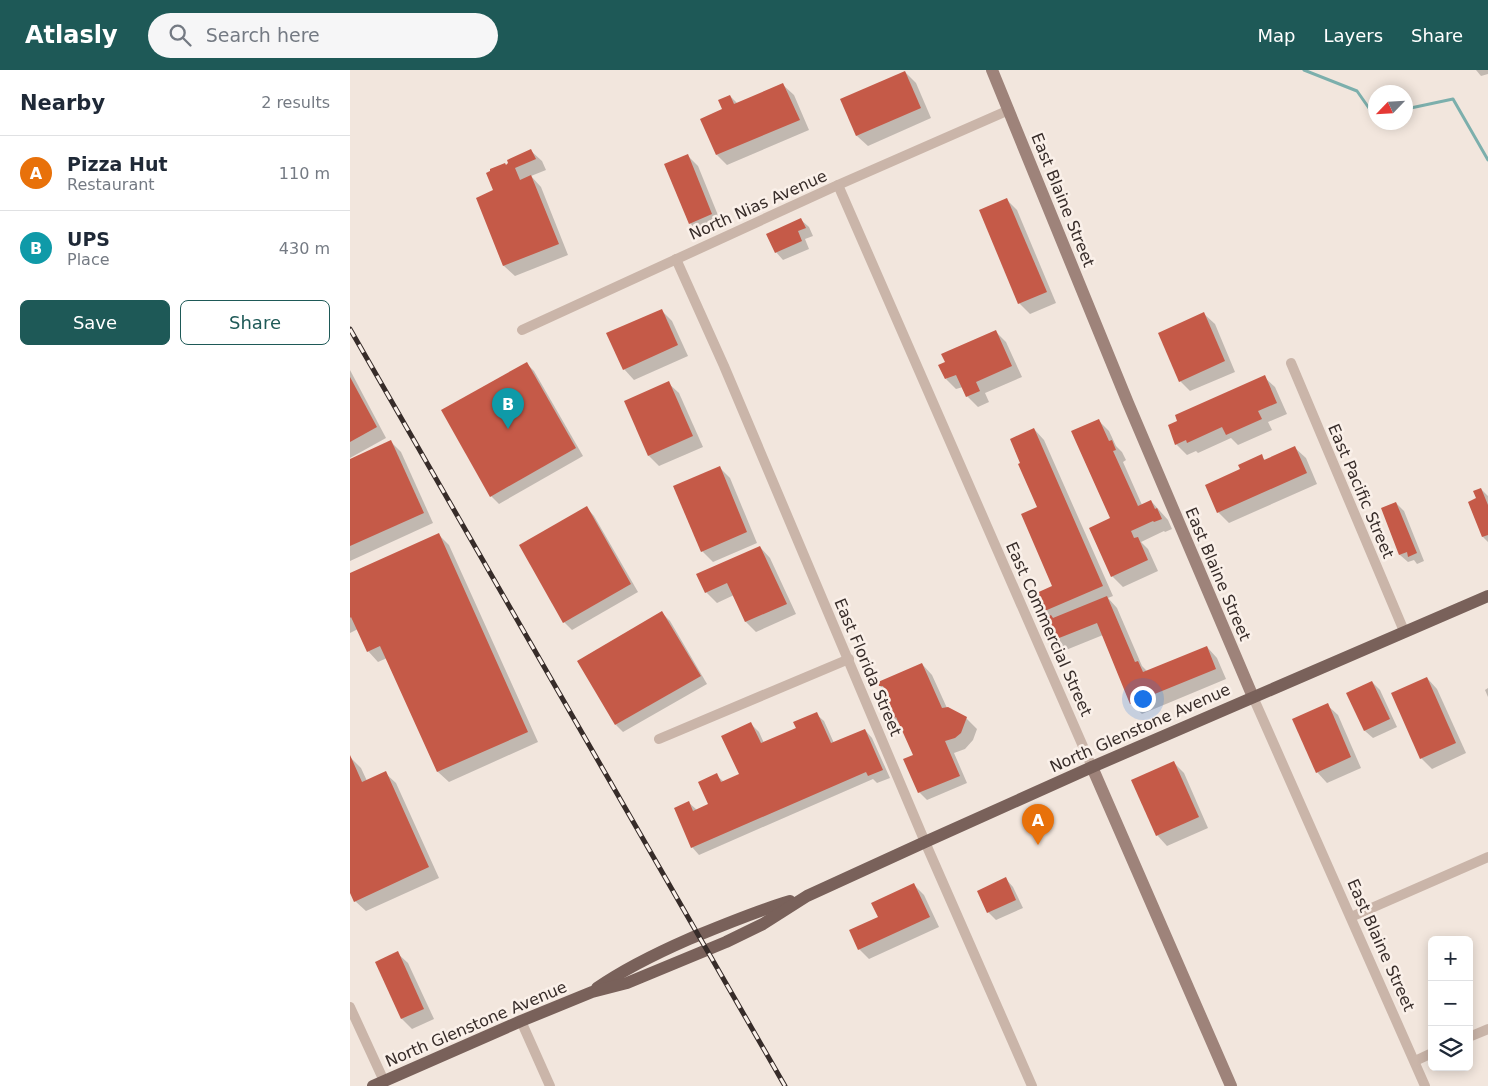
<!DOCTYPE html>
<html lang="en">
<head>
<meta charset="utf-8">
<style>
  :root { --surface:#fff; --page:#f6f6f7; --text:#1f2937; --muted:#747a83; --line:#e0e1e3; --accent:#1e5957 }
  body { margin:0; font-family:"DejaVu Sans",sans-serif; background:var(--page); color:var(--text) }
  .controls { position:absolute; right:15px; bottom:15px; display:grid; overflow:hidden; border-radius:8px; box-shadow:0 2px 12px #0003 }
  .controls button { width:45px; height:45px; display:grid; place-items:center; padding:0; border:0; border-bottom:1px solid var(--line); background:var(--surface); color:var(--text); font:25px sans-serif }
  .compass { position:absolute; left:1018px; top:15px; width:45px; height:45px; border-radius:50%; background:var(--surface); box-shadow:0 2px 12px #0003; rotate:245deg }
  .you { position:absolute; left:792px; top:628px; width:18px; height:18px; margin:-12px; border:4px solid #fff; border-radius:50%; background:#1a73e8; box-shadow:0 0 0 8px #1a73e833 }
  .badge { display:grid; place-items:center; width:32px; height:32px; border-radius:50%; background:var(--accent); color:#fff; font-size:16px; font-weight:700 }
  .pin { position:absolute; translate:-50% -41px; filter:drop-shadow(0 1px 2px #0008) }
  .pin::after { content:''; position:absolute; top:26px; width:18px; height:15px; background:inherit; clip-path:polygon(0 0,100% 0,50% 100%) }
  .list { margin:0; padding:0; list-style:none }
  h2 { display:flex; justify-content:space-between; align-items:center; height:65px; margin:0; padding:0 20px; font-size:21px }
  h2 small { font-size:16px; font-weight:400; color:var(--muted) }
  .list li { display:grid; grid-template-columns:32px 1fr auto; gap:15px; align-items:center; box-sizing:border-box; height:75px; padding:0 20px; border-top:1px solid var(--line) }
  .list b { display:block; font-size:19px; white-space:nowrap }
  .list p { margin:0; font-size:16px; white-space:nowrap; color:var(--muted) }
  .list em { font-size:16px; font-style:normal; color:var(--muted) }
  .actions { display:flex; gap:10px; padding:15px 20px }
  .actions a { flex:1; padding:11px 0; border:1px solid var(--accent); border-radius:8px; text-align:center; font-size:18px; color:var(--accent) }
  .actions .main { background:var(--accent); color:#fff }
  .icon { flex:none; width:28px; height:28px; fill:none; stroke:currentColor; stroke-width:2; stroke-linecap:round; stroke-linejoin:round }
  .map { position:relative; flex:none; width:1138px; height:1016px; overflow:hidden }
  header { display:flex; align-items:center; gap:30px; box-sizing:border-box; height:70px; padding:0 25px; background:var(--accent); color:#fff }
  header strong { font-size:24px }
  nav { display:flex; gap:28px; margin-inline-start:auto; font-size:18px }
  .search { width:350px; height:45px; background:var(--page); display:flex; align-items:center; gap:12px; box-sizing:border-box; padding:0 18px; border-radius:28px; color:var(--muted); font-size:19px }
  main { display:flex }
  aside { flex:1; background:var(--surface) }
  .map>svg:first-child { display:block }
</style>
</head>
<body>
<header>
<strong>Atlasly</strong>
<div class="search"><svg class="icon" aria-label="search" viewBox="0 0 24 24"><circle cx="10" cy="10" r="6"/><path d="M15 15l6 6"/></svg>Search here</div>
<nav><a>Map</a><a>Layers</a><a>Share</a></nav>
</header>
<main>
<aside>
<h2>Nearby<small>2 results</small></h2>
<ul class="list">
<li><span class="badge" style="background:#e8710a">A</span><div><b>Pizza Hut</b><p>Restaurant</p></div><em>110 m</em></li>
<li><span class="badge" style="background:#0f9aa8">B</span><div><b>UPS</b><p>Place</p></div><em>430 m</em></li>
</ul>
<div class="actions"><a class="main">Save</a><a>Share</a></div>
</aside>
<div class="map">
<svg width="1138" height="1016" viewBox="0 0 1138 1016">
  <rect width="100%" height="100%" fill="#f2e6dd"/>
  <g fill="#0003">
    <path d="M1126,0H1138V4L1131,6Z"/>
    <path d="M555,2L566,13L581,48L518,76L507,66L492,30Z"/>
    <path d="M433,15L444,25L459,60L377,95L367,85L374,40L380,26L388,34Z"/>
    <path d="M181,81L192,91L196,100L181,106L191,117L218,185L165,206L154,196L127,128L145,121L156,96Z"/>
    <path d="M338,86L348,96L372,155L350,164L340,153Z"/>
    <path d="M657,130L667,140L706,233L680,244L669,233Z"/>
    <path d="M451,150L459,157L463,166L455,169L459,179L433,190L426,182Z"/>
    <path d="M311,240L322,251L338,286L284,310L274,299Z"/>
    <path d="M854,244L865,254L885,302L840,321L830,311Z"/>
    <path d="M645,261L656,272L672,307L635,323L639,332L628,337L617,326L613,317L606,319L596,309Z"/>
    <path d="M176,293L184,301L233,386L149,434L141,426Z"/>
    <path d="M0,300L36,368L0,388Z"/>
    <path d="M914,307L925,317L937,344L918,352L922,360L888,375L881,368L848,383L846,381L837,385L826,374Z"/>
    <path d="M318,313L329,323L353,377L309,396L299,386Z"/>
    <path d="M749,351L759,361L766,376L772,382L776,390L773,392L792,435L801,431L818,450L822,459L815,462L814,461L791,472L798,479L808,501L773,517L762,506V449Z"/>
    <path d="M684,359L694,370L763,526L758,528L767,538L792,596L798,602L857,577L867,588L876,609L792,644L781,634L753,565L711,582L700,572L691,551L697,548L691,543L684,525L704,516L689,437Z"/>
    <path d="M41,372L51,382L83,453L0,491V390Z"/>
    <path d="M945,378L956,388L967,414L879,453L868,442L892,400L911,386L916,391Z"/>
    <path d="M369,397L380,408L407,473L363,492L352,481Z"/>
    <path d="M1131,419L1138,426V472L1133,467L1119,433L1128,429Z"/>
    <path d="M1046,433L1054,441L1074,491L1067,494L1064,490L1058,492L1050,485Z"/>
    <path d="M237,438L244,446L288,522L222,560L214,552Z"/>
    <path d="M89,465L99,475L188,672L99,712L88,702L37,588L28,592L18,581L8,559L0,563V505Z"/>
    <path d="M410,477L420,488L446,544L406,562L396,552L384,525L367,533L356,522Z"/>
    <path d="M312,543L320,551L357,614L273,662L266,655Z"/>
    <path d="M572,594L582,605L597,638L616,648L627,659L623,670L615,679L604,683L617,713L577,730L569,722L565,686L551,656L544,648L541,631L537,622L530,616Z"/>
    <path d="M1077,608L1087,619L1116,683L1082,699L1071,688Z"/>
    <path d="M1022,612L1030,620L1047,657L1023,668L1015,661Z"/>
    <path d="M1138,618V627L1135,620Z"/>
    <path d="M977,635L988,645L1011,698L977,713L967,702Z"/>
    <path d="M466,644L474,651L484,673L515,660L522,668L540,708L527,713L523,709L349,785L342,777L338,732L347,740L359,735L366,705L374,712L390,705L401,654L409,662L414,673L447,659Z"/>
    <path d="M0,687L11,698L17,711L35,703L46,713L89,808L16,841L5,831L0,820Z"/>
    <path d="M824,693L834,703L858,758L817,776L807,765Z"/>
    <path d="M656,809L663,817L673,838L646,850L638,842Z"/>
    <path d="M564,815L574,825L589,857L519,889L509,879L529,848Z"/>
    <path d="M47,883L58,893L84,949L62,959L52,949Z"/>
  </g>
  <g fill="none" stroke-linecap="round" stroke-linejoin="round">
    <g stroke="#7cafac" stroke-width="3">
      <path d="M954,0L1007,21L1021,41H1026"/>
      <path d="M1056,39L1103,29L1138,90"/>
    </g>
  </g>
  <g fill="#c55a48">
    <path d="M555,1L571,38L506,66L490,29Z"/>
    <path d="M433,13L450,50L366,85L350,49L372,39L368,30L380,25L384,34Z"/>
    <path d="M181,79L186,89L165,98L170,110L181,105L209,174L153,196L126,128L143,120L136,103L140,101V99L155,93L156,95L158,93L157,90Z"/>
    <path d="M338,84L362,144L339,154L314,94Z"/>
    <path d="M657,128L697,222L668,234L629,140Z"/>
    <path d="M451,148L456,158L448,161L452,171L425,183L416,164Z"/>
    <path d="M312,239L328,275L273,300L256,263Z"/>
    <path d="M854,242L875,291L829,312L808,263Z"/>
    <path d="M646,260L662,296L626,312L630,321L616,327L606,305L595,309L588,295L595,292L591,284Z"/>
    <path d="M177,292L226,378L140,427L91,340Z"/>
    <path d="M915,305L927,333L908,341L912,349L876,365L872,357L837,373L836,370L825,375L818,355L827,351L825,345Z"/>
    <path d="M0,307L27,357L0,372Z"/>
    <path d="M319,311L343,366L298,386L274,331Z"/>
    <path d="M749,349L759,371L762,370L766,380L763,381L788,436L801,430L805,439L807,438L812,449L804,452L803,451L781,461L784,468L788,467L798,490L761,507L739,458L760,448L721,361Z"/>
    <path d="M684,358L753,516L690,543L682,525L702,516L671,444L687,437L668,394L670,393L660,369Z"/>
    <path d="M41,370L74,443L0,476V389Z"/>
    <path d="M945,376L957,403L867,443L855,415L890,399L888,395L912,384L914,390Z"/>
    <path d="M370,396L397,462L351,482L323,416Z"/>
    <path d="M1131,418L1138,435V465L1132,467L1118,432L1126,428L1123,421Z"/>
    <path d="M1046,432L1067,483L1058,487L1057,482L1049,485L1031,438Z"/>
    <path d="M237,436L281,514L213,553L169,475Z"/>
    <path d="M89,463L178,662L87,702L30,576L17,582L1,547L0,548V503Z"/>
    <path d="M410,476L437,534L395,552L377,513L355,523L346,504Z"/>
    <path d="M757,526L785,592L788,591L793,602L857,576L866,599L780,634L747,553L699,572L689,550L701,545L703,548Z"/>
    <path d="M312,541L351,606L265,655L227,591Z"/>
    <path d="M572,593L592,638L598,637L617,647L611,663L605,668L595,671L610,706L568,723L553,689L563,685L546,647L543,649L536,632L539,630L533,616H529L528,612Z"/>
    <path d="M1077,607L1106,673L1070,689L1041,623Z"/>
    <path d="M1022,611L1040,649L1014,661L996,623Z"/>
    <path d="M978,633L1001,687L966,703L942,649Z"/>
    <path d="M467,642L481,673L515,659L533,700L518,706L516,702L341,778L324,738L339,731L343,741L358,734L348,712L367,703L371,712L389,704L371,666L401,652L411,673L446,658L443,652Z"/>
    <path d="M0,685L12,712L36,701L79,797L4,832L0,823Z"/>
    <path d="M824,691L849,747L806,766L781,710Z"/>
    <path d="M656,807L666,830L637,843L627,821Z"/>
    <path d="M564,813L580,847L508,880L499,860L528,847L521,833Z"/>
    <path d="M48,881L74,939L51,949L25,892Z"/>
  </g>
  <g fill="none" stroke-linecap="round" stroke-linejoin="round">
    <g stroke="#cab5a9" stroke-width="10">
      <path d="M488,115L742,697"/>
      <path d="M326,189L374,296L575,772L682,1016"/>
      <path d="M172,260L488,115L659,40"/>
      <path d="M941,293L1054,561"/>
      <path d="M903,627L1075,1016"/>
      <path d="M309,669L499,589"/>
      <path d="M1001,847L1138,787"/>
      <path d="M0,937L34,1011"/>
      <path d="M171,951L200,1016"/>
      <path d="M1119,967L1138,959"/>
      <path d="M1065,991L1082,983"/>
    </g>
    <g stroke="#9e837a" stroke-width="12">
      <path d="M642,0L778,333L903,627"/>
      <path d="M742,697L881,1016"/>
    </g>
    <g stroke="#79615a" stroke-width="12">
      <path d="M247,918C276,898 307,883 339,869C373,855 406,841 440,831"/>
      <path d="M23,1016L171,951L242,922L277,913L376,872L413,854L457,826L575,772L742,697L1138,526"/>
    </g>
    <defs>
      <path id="rail" d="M0,259L435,1016"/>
    </defs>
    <use href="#rail" stroke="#372c29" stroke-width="5"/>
    <use href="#rail" stroke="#faf0e9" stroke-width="3" stroke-dasharray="9" stroke-linecap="butt"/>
  </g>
  <g text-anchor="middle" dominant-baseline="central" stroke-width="5" stroke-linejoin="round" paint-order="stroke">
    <g font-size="16" fill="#372c29" stroke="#faf0e9">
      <text transform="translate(713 130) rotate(68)">East Blaine Street</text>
      <text transform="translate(408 135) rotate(-24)">North Nias Avenue</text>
      <text transform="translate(1011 421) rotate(67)">East Pacific Street</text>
      <text transform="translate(868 504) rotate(67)">East Blaine Street</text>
      <text transform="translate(699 559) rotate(66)">East Commercial Street</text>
      <text transform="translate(518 597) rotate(67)">East Florida Street</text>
      <text transform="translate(790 658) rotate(-24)">North Glenstone Avenue</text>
      <text transform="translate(1031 875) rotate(66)">East Blaine Street</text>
      <text transform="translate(126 954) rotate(-23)">North Glenstone Avenue</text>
    </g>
  </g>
</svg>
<div class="controls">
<button>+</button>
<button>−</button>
<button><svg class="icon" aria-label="layers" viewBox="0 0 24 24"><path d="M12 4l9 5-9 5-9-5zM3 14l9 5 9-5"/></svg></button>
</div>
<svg class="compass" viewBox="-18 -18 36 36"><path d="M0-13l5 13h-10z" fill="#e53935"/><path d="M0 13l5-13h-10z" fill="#747a83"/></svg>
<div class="you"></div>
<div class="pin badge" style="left:688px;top:775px;background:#e8710a">A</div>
<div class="pin badge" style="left:158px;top:359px;background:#0f9aa8">B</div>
</div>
</main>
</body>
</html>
